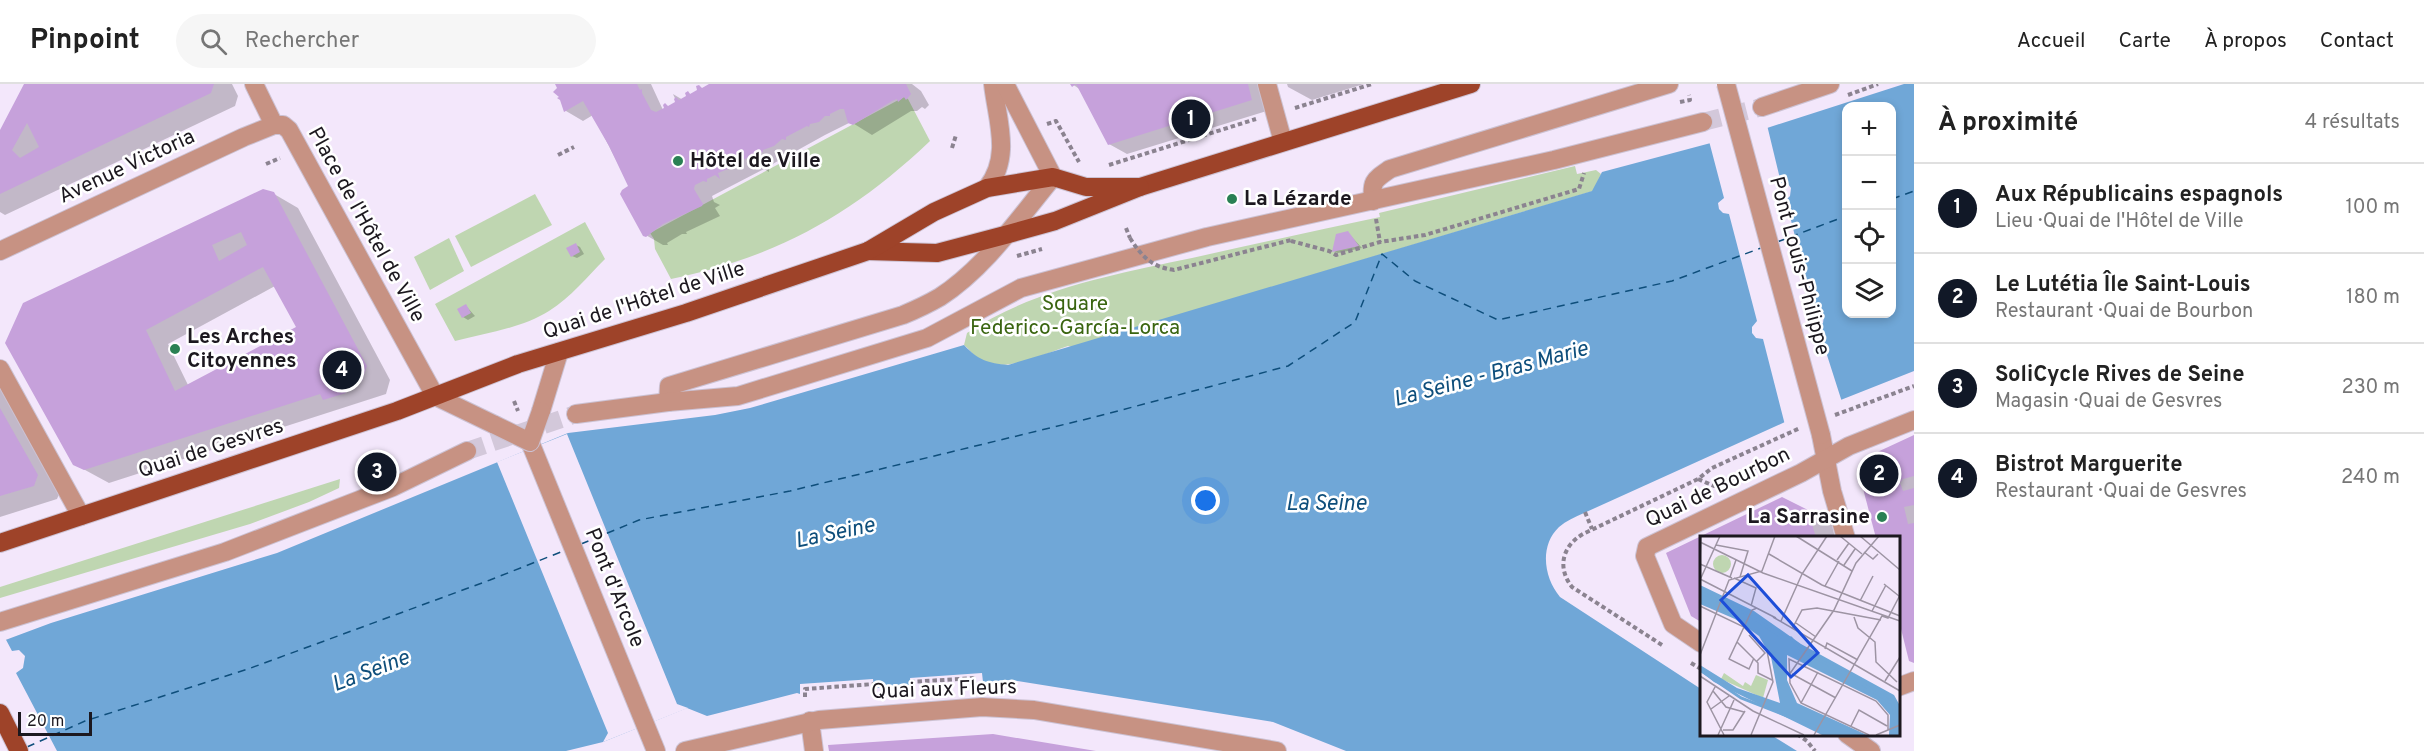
<!DOCTYPE html>
<html lang="fr">
<head>
<meta charset="utf-8">
<style>
  :root { --surface:#fff; --page:#f6f6f6; --text:#222; --muted:#767676; --line:#e0e0e0; --accent:#111827 }
  body { margin:0; font-family:Overpass,sans-serif; background:var(--page); color:var(--text) }
  .controls { position:absolute; right:18px; top:18px; display:grid; overflow:hidden; border-radius:12px; box-shadow:0 3px 9px #0003 }
  .controls button { width:54px; height:54px; display:grid; place-items:center; padding:0; border:0; border-bottom:2px solid var(--line); background:var(--surface); color:var(--text); font:30px sans-serif }
  .scale { position:absolute; left:18px; bottom:15px; width:74px; box-sizing:border-box; padding-left:6px; border:3px solid #1c181f; border-top:0; font-size:16px; line-height:21px; white-space:nowrap; color:#1c181f; -webkit-text-stroke:4px #fff; paint-order:stroke }
  .you { position:absolute; left:1206px; top:417px; width:21px; height:21px; margin:-15px; border:4px solid #fff; border-radius:50%; background:#1a73e8; box-shadow:0 0 0 9px #1a73e833 }
  .badge { display:grid; place-items:center; width:39px; height:39px; border-radius:50%; background:var(--accent); color:#fff; font-size:20px; font-weight:700 }
  .pin { position:absolute; translate:-50% -50%; border:3px solid #fff; box-shadow:0 2px 6px #0006 }
  .list { margin:0; padding:0; list-style:none }
  h2 { display:flex; justify-content:space-between; align-items:center; height:78px; margin:0; padding:0 24px; font-size:26px }
  h2 small { font-size:20px; font-weight:400; color:var(--muted) }
  .list li { display:grid; grid-template-columns:39px 1fr auto; gap:18px; align-items:center; box-sizing:border-box; height:90px; padding:0 24px; border-top:2px solid var(--line) }
  .list b { display:block; font-size:22px; white-space:nowrap }
  .list p { margin:0; font-size:20px; white-space:nowrap; color:var(--muted) }
  .list em { font-size:20px; font-style:normal; color:var(--muted) }
  .icon { flex:none; width:33px; height:33px; fill:none; stroke:currentColor; stroke-width:2; stroke-linecap:round; stroke-linejoin:round }
  .map { position:relative; flex:none; width:1914px; height:667px; overflow:hidden }
  header { display:flex; align-items:center; gap:36px; box-sizing:border-box; height:84px; padding:0 30px; background:var(--surface); border-bottom:2px solid var(--line) }
  header strong { font-size:28px }
  nav { display:flex; gap:33px; margin-inline-start:auto; font-size:21px }
  .search { width:420px; height:54px; background:var(--page); display:flex; align-items:center; gap:15px; box-sizing:border-box; padding:0 21px; border-radius:33px; color:var(--muted); font-size:22px }
  main { display:flex }
  aside { flex:1; background:var(--surface) }
  .map>svg:first-child { display:block }
</style>
</head>
<body>
<header>
<strong>Pinpoint</strong>
<div class="search"><svg class="icon" aria-label="search" viewBox="0 0 24 24"><circle cx="10" cy="10" r="6"/><path d="M15 15l6 6"/></svg>Rechercher</div>
<nav><a>Accueil</a><a>Carte</a><a>À propos</a><a>Contact</a></nav>
</header>
<main>
<div class="map">
<svg width="1914" height="667" viewBox="0 0 1914 667">
  <rect width="100%" height="100%" fill="#f3e7fb"/>
  <g fill="#bfd6b1">
    <path d="M904,13L908,15L930,57C852,131 777,173 671,195L655,165L654,155L650,149Z"/>
    <path d="M1575,82L1577,90L1596,86L1601,90L1593,107L1072,263L1068,262C1043,270 1008,289 982,277C975,273 970,266 964,261L967,249C1034,205 1115,190 1192,174C1255,160 1317,146 1380,133L1379,129Z"/>
    <path d="M535,110L552,141L471,183L455,152Z"/>
    <path d="M585,138L605,175C587,193 571,213 549,227C522,244 486,249 455,257L435,220Z"/>
    <path d="M449,154L464,187L430,206L414,173Z"/>
    <path d="M340,395L339,404L309,418L250,440L0,514V503Z"/>
  </g>
  <path fill="#70a7d7" fill-rule="evenodd" d="M1904,0H1914V287L1785,338L1584,429C1575,433 1566,437 1559,443C1539,462 1544,494 1560,513L1701,605V650L1771,651L1797,667H1346L1273,638L1012,596L983,598L982,589L910,594L911,601L874,604L873,595L800,600V610L797,609L707,632L687,624L603,658L566,667H0V558L51,539L277,469L568,349L715,331L750,324L964,261C978,276 988,279 1008,281L1592,107L1602,88L1767,44ZM1846,22H1892V230H1846Z"/>
  <g fill="#f3e7fb">
    <path d="M1767,41L1781,99L1788,100L1791,104L1790,112L1786,116L1813,225L1820,226L1824,231L1823,239L1818,243L1842,318L1785,341L1763,255L1756,254L1752,249V243L1757,237L1729,130L1723,129L1719,125L1718,119L1724,114L1709,57Z"/>
    <path d="M567,350L677,620L688,624L603,658L608,649L497,378Z"/>
    <path d="M4,552L12,567L19,566L25,572L23,584L16,589L57,667H0V554Z"/>
  </g>
  <g fill="#0003" fill-rule="evenodd">
    <path d="M25,0H232L238,12L235,22L5,131L0,128V48Z"/>
    <path d="M557,0H651L663,26L677,19L673,10L683,16L688,13V9L692,11L710,0H912L921,7L929,21L925,25L922,23L917,27H911L872,51L851,38L825,51L769,82V88L764,85L712,112L714,118L720,121L715,124L720,132L686,148L687,150H682L667,159L668,161H663L644,150L630,103L593,31L583,37L566,27Z"/>
    <path d="M1072,0H1261L1270,26L1127,70L1109,60L1081,6Z"/>
    <path d="M1287,0H1364L1312,16L1288,3Z"/>
    <path d="M274,110L298,124L390,296L386,310L109,399L74,380L7,259ZM275,202L298,244L188,301L168,260Z"/>
    <path d="M1348,149L1362,164L1338,169L1334,167Z"/>
    <path d="M576,161L580,163L584,170L577,174L572,172Z"/>
    <path d="M466,222L475,232L468,236L463,233Z"/>
    <path d="M0,297L61,406L57,415L0,433Z"/>
    <path d="M1914,354V578L1911,576L1898,527V454H1878Z"/>
    <path d="M1782,415L1832,441L1835,454H1701V536L1667,469Z"/>
  </g>
  <g fill="none" stroke-linecap="round" stroke-linejoin="round">
    <g stroke="#0e4e7b" stroke-width="1.5" stroke-dasharray="8 6" stroke-linecap="butt">
      <path d="M1892,115L1914,107"/>
      <path d="M1777,158L1846,132"/>
      <path d="M581,460L639,436L790,407L1095,333L1288,282L1355,238L1382,170L1415,197L1498,236L1672,197L1761,164"/>
      <path d="M27,663L85,637L248,585L490,496L566,466"/>
    </g>
  </g>
  <g fill="#c6a1db" fill-rule="evenodd">
    <path d="M24,0H214L211,9L0,110V46ZM27,39L39,63L20,74L12,66Z"/>
    <path d="M555,0H637L640,6L642,5V9L651,26L656,28L664,24L663,21L665,19L668,22L675,18L674,15L676,13L679,16L686,12L685,9L688,7L690,10L697,6L696,2L699,1L702,4L709,0H906L911,10L906,16L904,13L898,18L897,15L892,17L853,41L848,39L844,25H840L830,30V32H825L819,38L810,40L809,43L807,42L786,53V56L782,55L774,62L763,66V68L751,72L749,76L747,74L740,78V80L718,89L720,95L715,91L707,95V98L703,97L695,101L694,105L703,120L702,122L663,140L646,153L643,152L620,110L622,106L628,102L609,62L583,17L564,28L560,16L557,14L559,13L553,8L557,4Z"/>
    <path d="M1070,0H1248L1252,16L1108,61L1076,0L1072,3Z"/>
    <path d="M263,105L274,108L367,282L362,297L345,303L346,309L323,316L320,310L84,386L73,381L5,259L23,219ZM241,148L247,161L219,177L212,161ZM263,183L296,243L175,307L146,246Z"/>
    <path d="M1348,147L1359,162L1332,168L1336,150Z"/>
    <path d="M576,159L580,168L571,173L566,164Z"/>
    <path d="M466,220L471,229L462,234L457,225Z"/>
    <path d="M0,324L38,391L34,402L0,412Z"/>
    <path d="M1914,351V392L1903,395L1900,399L1903,407L1914,404V421L1904,423L1908,440L1914,439V579L1909,577L1898,533V454H1876L1861,397L1873,370Z"/>
    <path d="M1782,413L1808,426L1816,454H1701V538L1691,532L1666,469Z"/>
    <path d="M993,650L1096,667H829L828,661Z"/>
  </g>
  <g fill="none" stroke-linecap="round" stroke-linejoin="round">
    <g stroke="#d3c8da" stroke-width="18" stroke-dasharray="18 9" stroke-linecap="butt">
      <path d="M1703,38L1762,23"/>
      <path d="M467,367L576,330"/>
    </g>
    <defs>
      <g id="minor">
        <path d="M254,0L274,41"/>
        <path d="M1267,0L1283,58"/>
        <path d="M1762,23L1830,0"/>
        <path d="M987,104C1012,72 997,36 993,0"/>
        <path d="M1373,117C1371,97 1374,96 1390,85L1669,0"/>
        <path d="M0,167L244,53L274,41H283L289,46L435,312L495,341"/>
        <path d="M0,285L81,432"/>
        <path d="M668,318L669,302L903,231C915,226 928,220 940,213C986,183 1018,135 1053,93L1005,0"/>
        <path d="M541,327L559,268"/>
        <path d="M576,330L668,318L738,312L927,254L1021,204L1207,153L1554,76L1703,38"/>
        <path d="M1821,351L1832,407L1846,454"/>
        <path d="M530,358L656,667"/>
        <path d="M0,538L225,468L393,403L467,367"/>
        <path d="M1701,559L1673,540L1645,472L1647,463L1801,389L1849,362L1914,336"/>
        <path d="M1898,603L1914,597"/>
        <path d="M810,637L814,667"/>
        <path d="M1847,650L1871,667"/>
        <path d="M685,667L819,636L982,623L1034,626L1277,667"/>
      </g>
      <g id="major">
        <path d="M868,167L937,169L1005,151L1055,137L1140,103L1471,0"/>
        <path d="M0,459L397,327L518,280L686,229L868,167L934,128L987,104L1053,93L1086,103H1140"/>
        <path d="M0,629L19,667"/>
      </g>
    </defs>
    <use href="#minor" stroke="#ccc2d3" stroke-width="20"/>
    <use href="#major" stroke="#ccc2d3" stroke-width="20"/>
    <g stroke="#8b8390" stroke-width="4" stroke-dasharray="4.5 3" stroke-linecap="butt">
      <path d="M1848,11L1878,0"/>
      <path d="M1680,18L1690,16L1689,11"/>
      <path d="M1295,24L1372,0"/>
      <path d="M1047,40L1056,37L1079,78"/>
      <path d="M952,64L956,51"/>
      <path d="M558,71L574,63"/>
      <path d="M266,80L280,74"/>
      <path d="M1109,81L1256,35"/>
      <path d="M1376,135L1380,158"/>
      <path d="M1126,144L1130,154"/>
      <path d="M1291,157L1329,167L1336,171L1380,158L1425,151L1579,105L1584,89"/>
      <path d="M1017,172L1042,165"/>
      <path d="M514,317L518,327"/>
      <path d="M1835,331L1914,302"/>
      <path d="M1698,395L1714,402L1763,380L1770,381"/>
      <path d="M1585,428L1592,445"/>
      <path d="M1662,561L1572,503C1557,484 1562,462 1583,450L1698,395L1712,384L1800,344"/>
      <path d="M1691,579L1701,585"/>
      <path d="M910,598L976,594"/>
      <path d="M805,613V605L874,600"/>
      <path d="M1797,650L1807,657L1815,667"/>
    </g>
    <use href="#minor" stroke="#c79283" stroke-width="18"/>
    <use href="#major" stroke="#9e4329" stroke-width="18"/>
    <defs>
      <g id="minor-bridge">
        <path d="M1726,0L1821,351"/>
        <path d="M495,341L530,358L541,327"/>
      </g>
    </defs>
    <use href="#minor-bridge" stroke="#ccc2d3" stroke-width="20" stroke-linecap="butt"/>
    <path stroke="#8b8390" stroke-width="4" stroke-dasharray="4.5 3" stroke-linecap="butt" d="M1130,154C1142,173 1152,183 1174,186L1291,156"/>
    <use href="#minor-bridge" stroke="#c79283" stroke-width="18"/>
  </g>
  <g fill="#2a8054" stroke="#fff" stroke-width="2">
    <circle cx="678" cy="77" r="6"/>
    <circle cx="1232" cy="115" r="6"/>
    <circle cx="175" cy="265" r="6"/>
    <circle cx="1882" cy="433" r="6"/>
  </g>
  <g text-anchor="middle" dominant-baseline="central" stroke-width="5" stroke-linejoin="round" paint-order="stroke">
    <g font-size="21" font-weight="bold" fill="#1c181f" stroke="#fff" text-anchor="start">
      <text x="690" y="77">Hôtel de Ville</text>
      <text x="1244" y="115">La Lézarde</text>
      <text x="187" y="253">Les Arches<tspan x="187" dy="24">Citoyennes</tspan></text>
      <text x="1870" y="433" text-anchor="end">La Sarrasine</text>
    </g>
    <g font-size="21" fill="#1c181f" stroke="#fff">
      <text transform="translate(127 83) rotate(-25)">Avenue Victoria</text>
      <text transform="translate(366 141) rotate(61)">Place de l'Hôtel de Ville</text>
      <text transform="translate(1799 182) rotate(75)">Pont Louis-Philippe</text>
      <text transform="translate(644 217) rotate(-18)">Quai de l'Hôtel de Ville</text>
      <text transform="translate(211 365) rotate(-18)">Quai de Gesvres</text>
      <text transform="translate(1718 404) rotate(-26)">Quai de Bourbon</text>
      <text transform="translate(614 504) rotate(68)">Pont d'Arcole</text>
      <text transform="translate(944 606) rotate(-2)">Quai aux Fleurs</text>
    </g>
    <g font-size="21" fill="#3a6510" stroke="#fff">
      <text x="1075" y="220">Square<tspan x="1075" dy="24">Federico-García-Lorca</tspan></text>
    </g>
    <g font-size="22" font-style="italic" fill="#0e4e7b" stroke="#fff">
      <text transform="translate(1491 291) rotate(-15)">La Seine - Bras Marie</text>
      <text x="1326" y="420">La Seine</text>
      <text transform="translate(835 450) rotate(-12)">La Seine</text>
      <text transform="translate(371 588) rotate(-21)">La Seine</text>
    </g>
  </g>
  <g transform="translate(1700 452)">
    <rect width="200" height="200" fill="#f3e7fb"/>
    <path d="M13 28a9 9 0 1 1 18 0a9 9 0 1 1-18 0ZM24,137L43,150L45,146L51,150L56,139L68,144L63,162L21,143Z" fill="#bfd6b1"/>
    <path d="M0,49L54,75L101,108L194,159L199,168V199H189L190,179L177,164L87,119V144L97,167L167,199H122L14,146L0,135V129L37,152L80,167L71,121L59,100L35,83L0,68Z" fill="#70a7d7"/>
    <path fill="none" stroke="#70a7d7" stroke-width="3" d="M0,56L47,78M51,80L83,102H91L101,114L146,138M0,134L41,162L116,191M150,140L193,168L198,199"/>
    <path fill="none" stroke="#9d94a3" stroke-width="1.5" d="M96,0L152,35M140,0L162,18M160,0L200,34M0,6L63,37L200,85M16,9L48,15L40,41M164,16L173,23L178,18M69,18L122,49L200,80M137,24L149,7M0,25L1,0M0,28L32,42M144,29L155,13M30,41L36,24M34,42L56,52L51,70M0,43L76,82M0,44L20,0M184,48L199,60M125,50L139,25M160,65L173,40M0,70L44,91L67,115L73,146L51,199M172,75L186,49M73,81L200,155M154,81L158,92L175,106L176,126L197,146M81,85L102,38L127,0M96,87L116,101M92,93L102,74L117,72L181,84M49,99L65,117L57,125M37,106L58,127V137L72,144M125,113L127,107L158,124M0,119L29,44L62,35L75,0M54,122L49,133L29,123L52,74L57,72M92,138L136,162M89,139L134,74L156,27L179,0M0,140L53,175L104,199M185,145L200,121M15,151L7,166L24,199M13,155L26,171L44,176M101,167L118,136M11,173L29,160M151,190L159,174L187,190M23,194H33L45,175M18,199L34,164M114,199L182,80L188,82L200,59M169,199L101,167L90,147L89,123L176,165L188,179V194M176,199L200,189"/>
    <path fill="#1d4ed8" fill-opacity="0.15" stroke="#1d4ed8" stroke-width="3" d="M48,39L118,117L91,141L21,64Z"/>
    <rect width="200" height="200" fill="none" stroke="#1c181f" stroke-width="3"/>
  </g>
</svg>
<div class="controls">
<button>+</button>
<button>−</button>
<button><svg class="icon" aria-label="locate" viewBox="0 0 24 24"><circle cx="12" cy="12" r="6"/><path d="M12 2v4M12 18v4M2 12h4M18 12h4"/></svg></button>
<button><svg class="icon" aria-label="layers" viewBox="0 0 24 24"><path d="M12 4l9 5-9 5-9-5zM3 14l9 5 9-5"/></svg></button>
</div>
<div class="scale">20 m</div>
<div class="you"></div>
<div class="pin badge" style="left:1191px;top:35px">1</div>
<div class="pin badge" style="left:1879px;top:390px">2</div>
<div class="pin badge" style="left:377px;top:388px">3</div>
<div class="pin badge" style="left:342px;top:286px">4</div>
</div>
<aside>
<h2>À proximité<small>4 résultats</small></h2>
<ul class="list">
<li><span class="badge">1</span><div><b>Aux Républicains espagnols</b><p>Lieu · Quai de l'Hôtel de Ville</p></div><em>100 m</em></li>
<li><span class="badge">2</span><div><b>Le Lutétia Île Saint-Louis</b><p>Restaurant · Quai de Bourbon</p></div><em>180 m</em></li>
<li><span class="badge">3</span><div><b>SoliCycle Rives de Seine</b><p>Magasin · Quai de Gesvres</p></div><em>230 m</em></li>
<li><span class="badge">4</span><div><b>Bistrot Marguerite</b><p>Restaurant · Quai de Gesvres</p></div><em>240 m</em></li>
</ul>
</aside>
</main>
</body>
</html>
